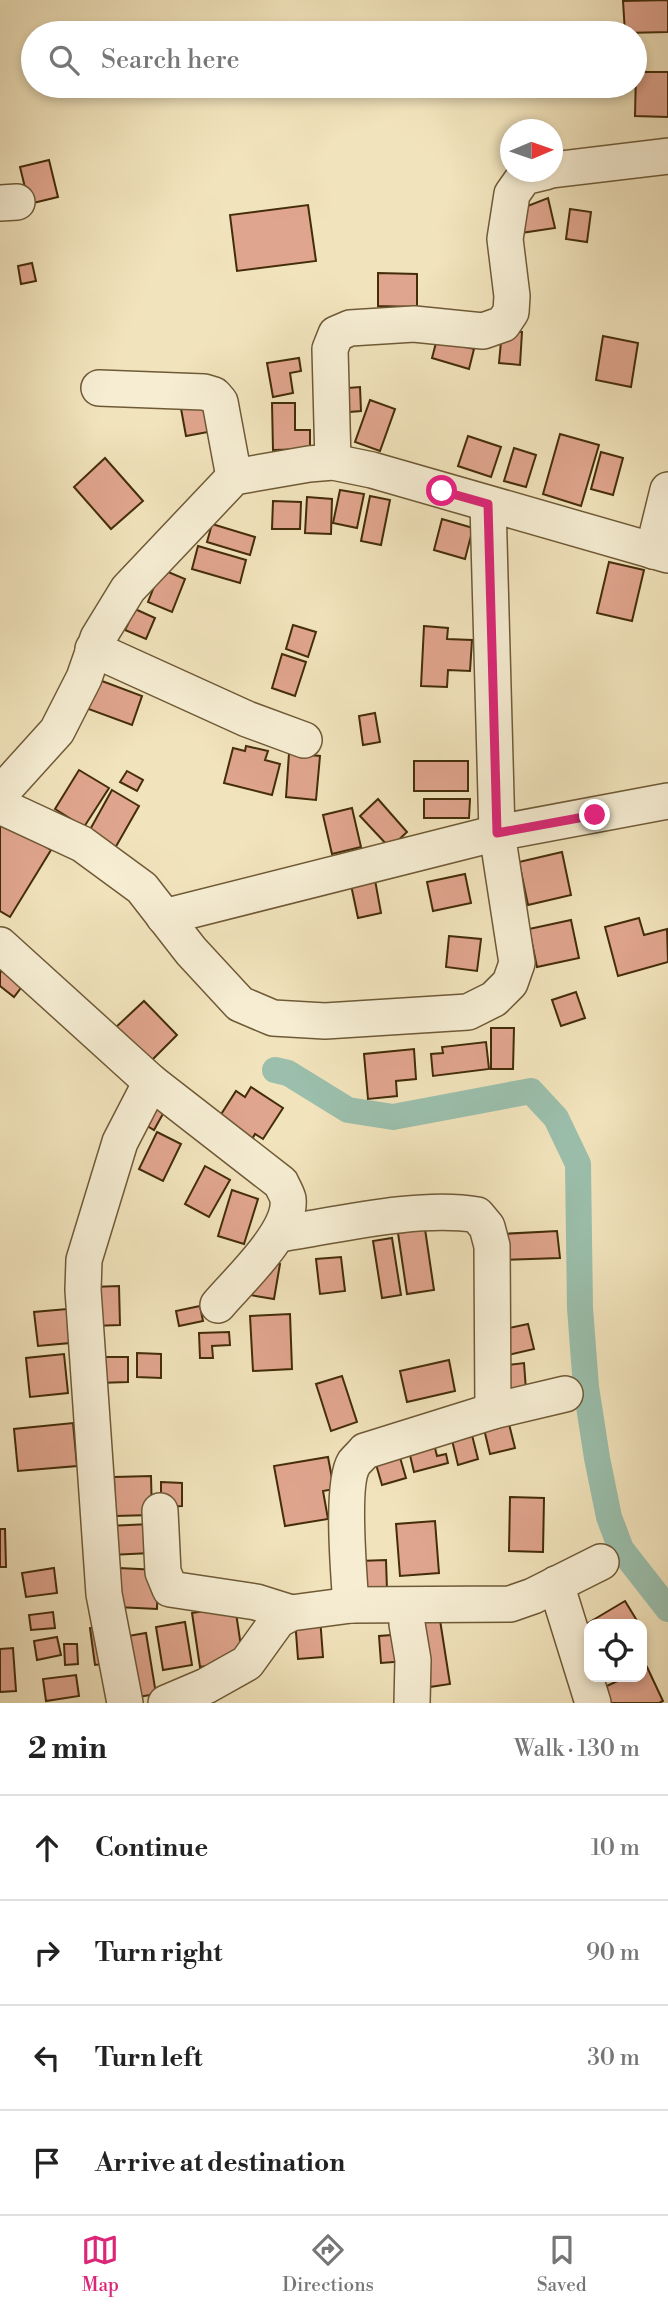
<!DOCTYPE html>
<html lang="en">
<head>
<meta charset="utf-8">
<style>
  :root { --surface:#fff; --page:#f2f2f2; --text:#222; --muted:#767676; --line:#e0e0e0; --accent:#db2777 }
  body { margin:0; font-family:"Libre Bodoni",serif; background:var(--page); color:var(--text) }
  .controls { position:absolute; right:21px; bottom:21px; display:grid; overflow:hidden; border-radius:14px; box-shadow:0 4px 10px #0003 }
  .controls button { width:63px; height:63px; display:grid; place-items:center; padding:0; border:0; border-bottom:2px solid var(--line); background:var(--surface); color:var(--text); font:35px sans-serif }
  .compass { position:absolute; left:500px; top:119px; width:63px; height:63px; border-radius:50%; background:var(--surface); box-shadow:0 4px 10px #0003; rotate:88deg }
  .stop { position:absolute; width:21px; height:21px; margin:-16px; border:5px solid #db2777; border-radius:50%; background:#fff }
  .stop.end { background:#db2777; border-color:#fff; box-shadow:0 2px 7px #0008 }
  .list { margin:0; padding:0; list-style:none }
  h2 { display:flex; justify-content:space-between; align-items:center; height:91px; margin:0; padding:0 28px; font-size:30px }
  h2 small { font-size:23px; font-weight:400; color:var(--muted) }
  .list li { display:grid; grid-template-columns:46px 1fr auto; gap:21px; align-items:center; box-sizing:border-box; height:105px; padding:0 28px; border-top:2px solid var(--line) }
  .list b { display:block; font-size:26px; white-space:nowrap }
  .list em { font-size:23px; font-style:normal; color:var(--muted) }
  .icon { flex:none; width:38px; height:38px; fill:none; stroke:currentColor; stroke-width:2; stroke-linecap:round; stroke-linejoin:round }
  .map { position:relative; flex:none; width:668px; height:1703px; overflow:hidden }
  .search { position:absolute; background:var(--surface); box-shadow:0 4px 10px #0003; left:21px; right:21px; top:21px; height:77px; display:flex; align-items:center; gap:18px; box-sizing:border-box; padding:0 24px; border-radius:38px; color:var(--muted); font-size:26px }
  .sheet { height:511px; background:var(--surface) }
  nav { display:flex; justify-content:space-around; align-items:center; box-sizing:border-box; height:98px; border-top:2px solid var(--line); background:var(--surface); font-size:19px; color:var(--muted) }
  nav a { display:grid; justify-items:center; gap:4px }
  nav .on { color:var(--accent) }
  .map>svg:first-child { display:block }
</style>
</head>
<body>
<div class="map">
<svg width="668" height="1703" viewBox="0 0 668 1703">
  <rect width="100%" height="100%" fill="#f1e3bc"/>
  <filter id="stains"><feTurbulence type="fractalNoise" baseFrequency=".00286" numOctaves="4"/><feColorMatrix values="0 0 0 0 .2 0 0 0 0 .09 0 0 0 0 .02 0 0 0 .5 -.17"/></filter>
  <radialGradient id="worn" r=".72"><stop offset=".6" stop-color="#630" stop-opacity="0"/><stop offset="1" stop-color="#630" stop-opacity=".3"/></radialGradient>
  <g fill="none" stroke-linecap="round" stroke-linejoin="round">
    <path stroke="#9bbfac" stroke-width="26" d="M275,1070L288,1073L348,1110L393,1117L531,1091L556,1118L578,1164L580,1308L586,1387L597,1458L609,1517L621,1549L668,1609"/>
  </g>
  <g fill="#e0a58e" stroke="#442d0a" stroke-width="2">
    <path d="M668,0V32L625,33L623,1Z"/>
    <path d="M636,72H668V117L635,116Z"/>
    <path d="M49,160L58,197L29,204L20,167Z"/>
    <path d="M548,198L555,228L521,233L520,209Z"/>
    <path d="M308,205L316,261L237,271L230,215Z"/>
    <path d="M570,209L591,212L587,242L566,239Z"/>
    <path d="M32,263L36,281L21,284L18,266Z"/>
    <path d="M378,273L417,274V307L378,306Z"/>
    <path d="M502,331L522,332L520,365L499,363Z"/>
    <path d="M603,336L638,343L631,387L596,380Z"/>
    <path d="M437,339L474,349L469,369L432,358Z"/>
    <path d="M299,358L301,371L290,373L293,393L273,397L267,363Z"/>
    <path d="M360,387L361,411L337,413L335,389Z"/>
    <path d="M202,399L208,432L186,436L180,403Z"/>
    <path d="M370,400L395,409L380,451L355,442Z"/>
    <path d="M272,403H295V430H310V449L273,450Z"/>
    <path d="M560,434L599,445L581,506L543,494Z"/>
    <path d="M468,436L501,447L491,477L458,466Z"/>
    <path d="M514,448L536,455L526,487L504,481Z"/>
    <path d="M601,452L623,458L613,495L591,489Z"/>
    <path d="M105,458L143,501L111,529L74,487Z"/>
    <path d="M340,490L364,494L357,528L333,523Z"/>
    <path d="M370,496L390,500L381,545L361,541Z"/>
    <path d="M307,497L332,499L331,534L305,533Z"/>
    <path d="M273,501L301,502L300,529H272Z"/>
    <path d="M442,519L473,528L465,559L434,550Z"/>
    <path d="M212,524L255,537L250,555L207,542Z"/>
    <path d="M198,546L246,560L240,583L192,569Z"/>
    <path d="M609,562L644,570L632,621L597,613Z"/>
    <path d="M161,569L185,579L172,612L148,602Z"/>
    <path d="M135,609L155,618L146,639L125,630Z"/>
    <path d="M293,625L316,632L308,657L286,649Z"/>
    <path d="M424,626L448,628L447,639L472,640L470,671L448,670L447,687L421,686Z"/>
    <path d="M282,654L306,662L295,696L272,688Z"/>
    <path d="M94,678L142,696L132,725L83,707Z"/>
    <path d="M375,713L380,742L363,745L359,716Z"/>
    <path d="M246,746L268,751L265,760L280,764L272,795L224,783L233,748L245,751Z"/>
    <path d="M289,753L320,756L316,800L286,797Z"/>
    <rect x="414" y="761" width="54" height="30"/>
    <path d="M79,770L109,788L84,827L55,809Z"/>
    <path d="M127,771L143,780L137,791L120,782Z"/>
    <path d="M112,790L139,806L114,850L87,835Z"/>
    <path d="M378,799L407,832L390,848L360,816Z"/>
    <path d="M424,799H470L469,818H424Z"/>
    <path d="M352,808L361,847L332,854L323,815Z"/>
    <path d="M0,818L51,850L10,917L0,911Z"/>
    <path d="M562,852L571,895L528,905L519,862Z"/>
    <path d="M465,874L471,903L433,911L427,882Z"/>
    <path d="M375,880L381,913L358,918L351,885Z"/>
    <path d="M639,918L644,935L667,929L668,962L618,976L605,927Z"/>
    <path d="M571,920L579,958L537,967L529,929Z"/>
    <path d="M449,936L481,939L477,971L446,967Z"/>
    <path d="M10,960L30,976L14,997L0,986V973Z"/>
    <path d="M576,992L585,1018L561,1026L552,1000Z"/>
    <path d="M144,1001L177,1035L148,1064L114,1029Z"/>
    <path d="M491,1028H514L513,1069H491Z"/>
    <path d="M486,1042L489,1069L433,1076L431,1054L443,1053L442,1047Z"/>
    <path d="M414,1049L416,1079L396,1081L397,1096L368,1099L364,1054Z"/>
    <path d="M251,1087L283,1108L263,1139L255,1134L247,1148L220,1116L236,1091L245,1097Z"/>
    <path d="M148,1104L164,1112L154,1130L139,1121Z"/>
    <path d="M157,1132L181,1144L163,1181L139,1169Z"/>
    <path d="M205,1166L230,1180L209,1217L185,1204Z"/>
    <path d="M232,1190L258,1199L244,1244L218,1236Z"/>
    <path d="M425,1229L434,1290L407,1294L398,1233Z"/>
    <path d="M557,1231L560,1258L501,1260V1234Z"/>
    <path d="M392,1238L401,1295L382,1298L373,1241Z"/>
    <path d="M341,1257L345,1291L320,1294L316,1259Z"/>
    <path d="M266,1262L280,1264L274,1299L250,1295Z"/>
    <path d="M119,1286L120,1325L93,1326L92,1287Z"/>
    <path d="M200,1306L203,1321L179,1326L176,1311Z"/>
    <path d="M67,1309L70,1343L38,1346L34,1312Z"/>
    <path d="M290,1314L292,1369L253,1371L250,1316Z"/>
    <path d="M528,1324L534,1349L504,1356L505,1329Z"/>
    <path d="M229,1332L230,1345L212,1346L213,1358H200L199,1333Z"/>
    <path d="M137,1353L161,1354V1378L137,1377Z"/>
    <path d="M64,1354L68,1393L30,1397L26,1358Z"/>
    <path d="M98,1357H128V1382L98,1383Z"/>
    <path d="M449,1360L455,1391L407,1402L400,1371Z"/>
    <path d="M524,1363L526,1390L505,1393L499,1366Z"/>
    <path d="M342,1376L357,1422L331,1431L316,1384Z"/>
    <path d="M73,1423L77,1466L18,1471L14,1429Z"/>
    <path d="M509,1424L515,1448L490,1454L484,1429Z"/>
    <path d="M471,1431L478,1459L458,1465L451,1436Z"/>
    <path d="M434,1444L437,1456L446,1454L448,1463L414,1472L409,1451Z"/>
    <path d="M399,1454L406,1478L382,1485L375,1461Z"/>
    <path d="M328,1457L334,1489L323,1491L328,1519L285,1526L274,1466Z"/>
    <path d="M151,1476L152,1515L115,1516L114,1477Z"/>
    <path d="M161,1482L182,1483V1506L161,1507Z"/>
    <path d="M510,1497L544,1498L543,1552L509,1551Z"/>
    <path d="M435,1521L439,1573L400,1576L396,1524Z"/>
    <path d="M150,1524L151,1553L110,1555L108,1526Z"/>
    <path d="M0,1529H5L6,1567H0Z"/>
    <path d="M386,1560L387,1590L360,1591L359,1561Z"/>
    <path d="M54,1568L57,1593L26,1597L22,1573Z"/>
    <path d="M119,1568L158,1570L157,1609L117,1607Z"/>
    <path d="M625,1601L639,1624H589V1637L583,1626Z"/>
    <path d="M235,1606L243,1660L200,1667L192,1613Z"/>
    <path d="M53,1612L55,1628L31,1630L29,1615Z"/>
    <path d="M320,1617L323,1657L298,1659L295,1619Z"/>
    <path d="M440,1620L450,1684L423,1688L413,1624Z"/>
    <path d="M185,1622L192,1665L163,1670L156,1627Z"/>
    <path d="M106,1626L110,1663L95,1665L90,1628Z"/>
    <path d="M146,1633L156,1694L132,1698L122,1637Z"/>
    <path d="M405,1634L407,1661L381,1663L379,1636Z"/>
    <path d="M57,1637L61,1655L37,1660L34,1641Z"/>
    <path d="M64,1644H77L78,1664L65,1665Z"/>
    <path d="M13,1648L16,1691L0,1692V1649Z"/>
    <path d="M647,1667L663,1701L659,1703H601L596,1691L626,1677H642V1670Z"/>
    <path d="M76,1675L79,1696L46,1701L43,1679Z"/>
  </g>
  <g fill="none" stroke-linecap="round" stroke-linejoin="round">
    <defs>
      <g id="minor">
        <path d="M552,170L668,156"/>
        <path d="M0,203L17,202"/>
        <path d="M99,388L204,392L214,395L220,402L234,477"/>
        <path d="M333,462L330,349L336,334L350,328L414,324L483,331L503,324L511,312L512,296L505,239L512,194L524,177L545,172"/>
        <path d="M653,551L668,490"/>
        <path d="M93,649L247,719L304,740"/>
        <path d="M0,794L57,731L84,678L98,638L128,589L234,477L309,464L333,462L372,470L668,555"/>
        <path d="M0,806L82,844L142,888L191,951L240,1004L273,1018L325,1021L468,1012L494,999L510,983L517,963L497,833L668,801"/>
        <path d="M164,917L497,833L488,504"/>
        <path d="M0,945L151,1082L281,1183C283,1188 287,1194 288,1199C292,1232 239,1280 218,1305"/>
        <path d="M279,1234C337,1225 421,1205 477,1215L487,1227L492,1246L493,1411"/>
        <path d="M160,1511L163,1572L170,1589L256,1602L291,1613"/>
        <path d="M556,1584L593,1703"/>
        <path d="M351,1605C349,1578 341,1483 354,1463C357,1459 362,1455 365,1451L493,1411L565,1394"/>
        <path d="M407,1606V1624L413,1660L412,1703"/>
        <path d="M125,1703L104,1594L83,1290L84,1260L120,1142L151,1082"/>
        <path d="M166,1703L206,1686L247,1663L278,1620L291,1613L351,1605L510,1604L533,1596L601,1562"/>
      </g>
    </defs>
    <use href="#minor" stroke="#6f5a36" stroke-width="38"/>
    <use href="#minor" stroke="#f6edd3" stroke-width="35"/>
  </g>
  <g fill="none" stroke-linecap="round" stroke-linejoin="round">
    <path stroke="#db2777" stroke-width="9" d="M442,491L488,504L497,833L595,815"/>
  </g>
  <rect width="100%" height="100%" filter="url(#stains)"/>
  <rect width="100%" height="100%" fill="url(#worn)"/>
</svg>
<div class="controls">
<button><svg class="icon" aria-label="locate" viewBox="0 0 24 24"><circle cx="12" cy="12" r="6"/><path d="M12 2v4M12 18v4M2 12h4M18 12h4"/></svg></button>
</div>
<svg class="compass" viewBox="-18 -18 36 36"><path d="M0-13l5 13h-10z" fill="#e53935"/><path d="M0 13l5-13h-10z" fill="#767676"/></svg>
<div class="stop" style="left:442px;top:491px"></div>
<div class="stop end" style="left:595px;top:815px"></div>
<div class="search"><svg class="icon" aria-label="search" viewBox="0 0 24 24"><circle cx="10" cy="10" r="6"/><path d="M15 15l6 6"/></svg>Search here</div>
</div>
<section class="sheet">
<h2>2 min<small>Walk · 130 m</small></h2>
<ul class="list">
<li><svg class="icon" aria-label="ahead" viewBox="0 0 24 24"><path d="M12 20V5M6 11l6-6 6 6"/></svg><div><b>Continue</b></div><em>10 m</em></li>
<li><svg class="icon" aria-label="right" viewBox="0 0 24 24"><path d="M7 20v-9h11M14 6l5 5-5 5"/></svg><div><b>Turn right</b></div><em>90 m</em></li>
<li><svg class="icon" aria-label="left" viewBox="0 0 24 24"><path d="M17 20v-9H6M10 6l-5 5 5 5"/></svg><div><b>Turn left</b></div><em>30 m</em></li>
<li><svg class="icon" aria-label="arrive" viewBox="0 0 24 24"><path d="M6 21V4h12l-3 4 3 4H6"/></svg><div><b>Arrive at destination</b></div></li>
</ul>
</section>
<nav>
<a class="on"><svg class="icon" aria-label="map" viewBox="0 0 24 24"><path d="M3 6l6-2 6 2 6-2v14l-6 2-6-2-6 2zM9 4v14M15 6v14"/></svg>Map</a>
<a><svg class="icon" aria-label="directions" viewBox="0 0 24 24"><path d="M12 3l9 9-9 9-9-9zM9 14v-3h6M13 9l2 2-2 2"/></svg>Directions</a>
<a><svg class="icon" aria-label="saved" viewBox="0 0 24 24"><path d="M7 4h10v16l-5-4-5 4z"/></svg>Saved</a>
</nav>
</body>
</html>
